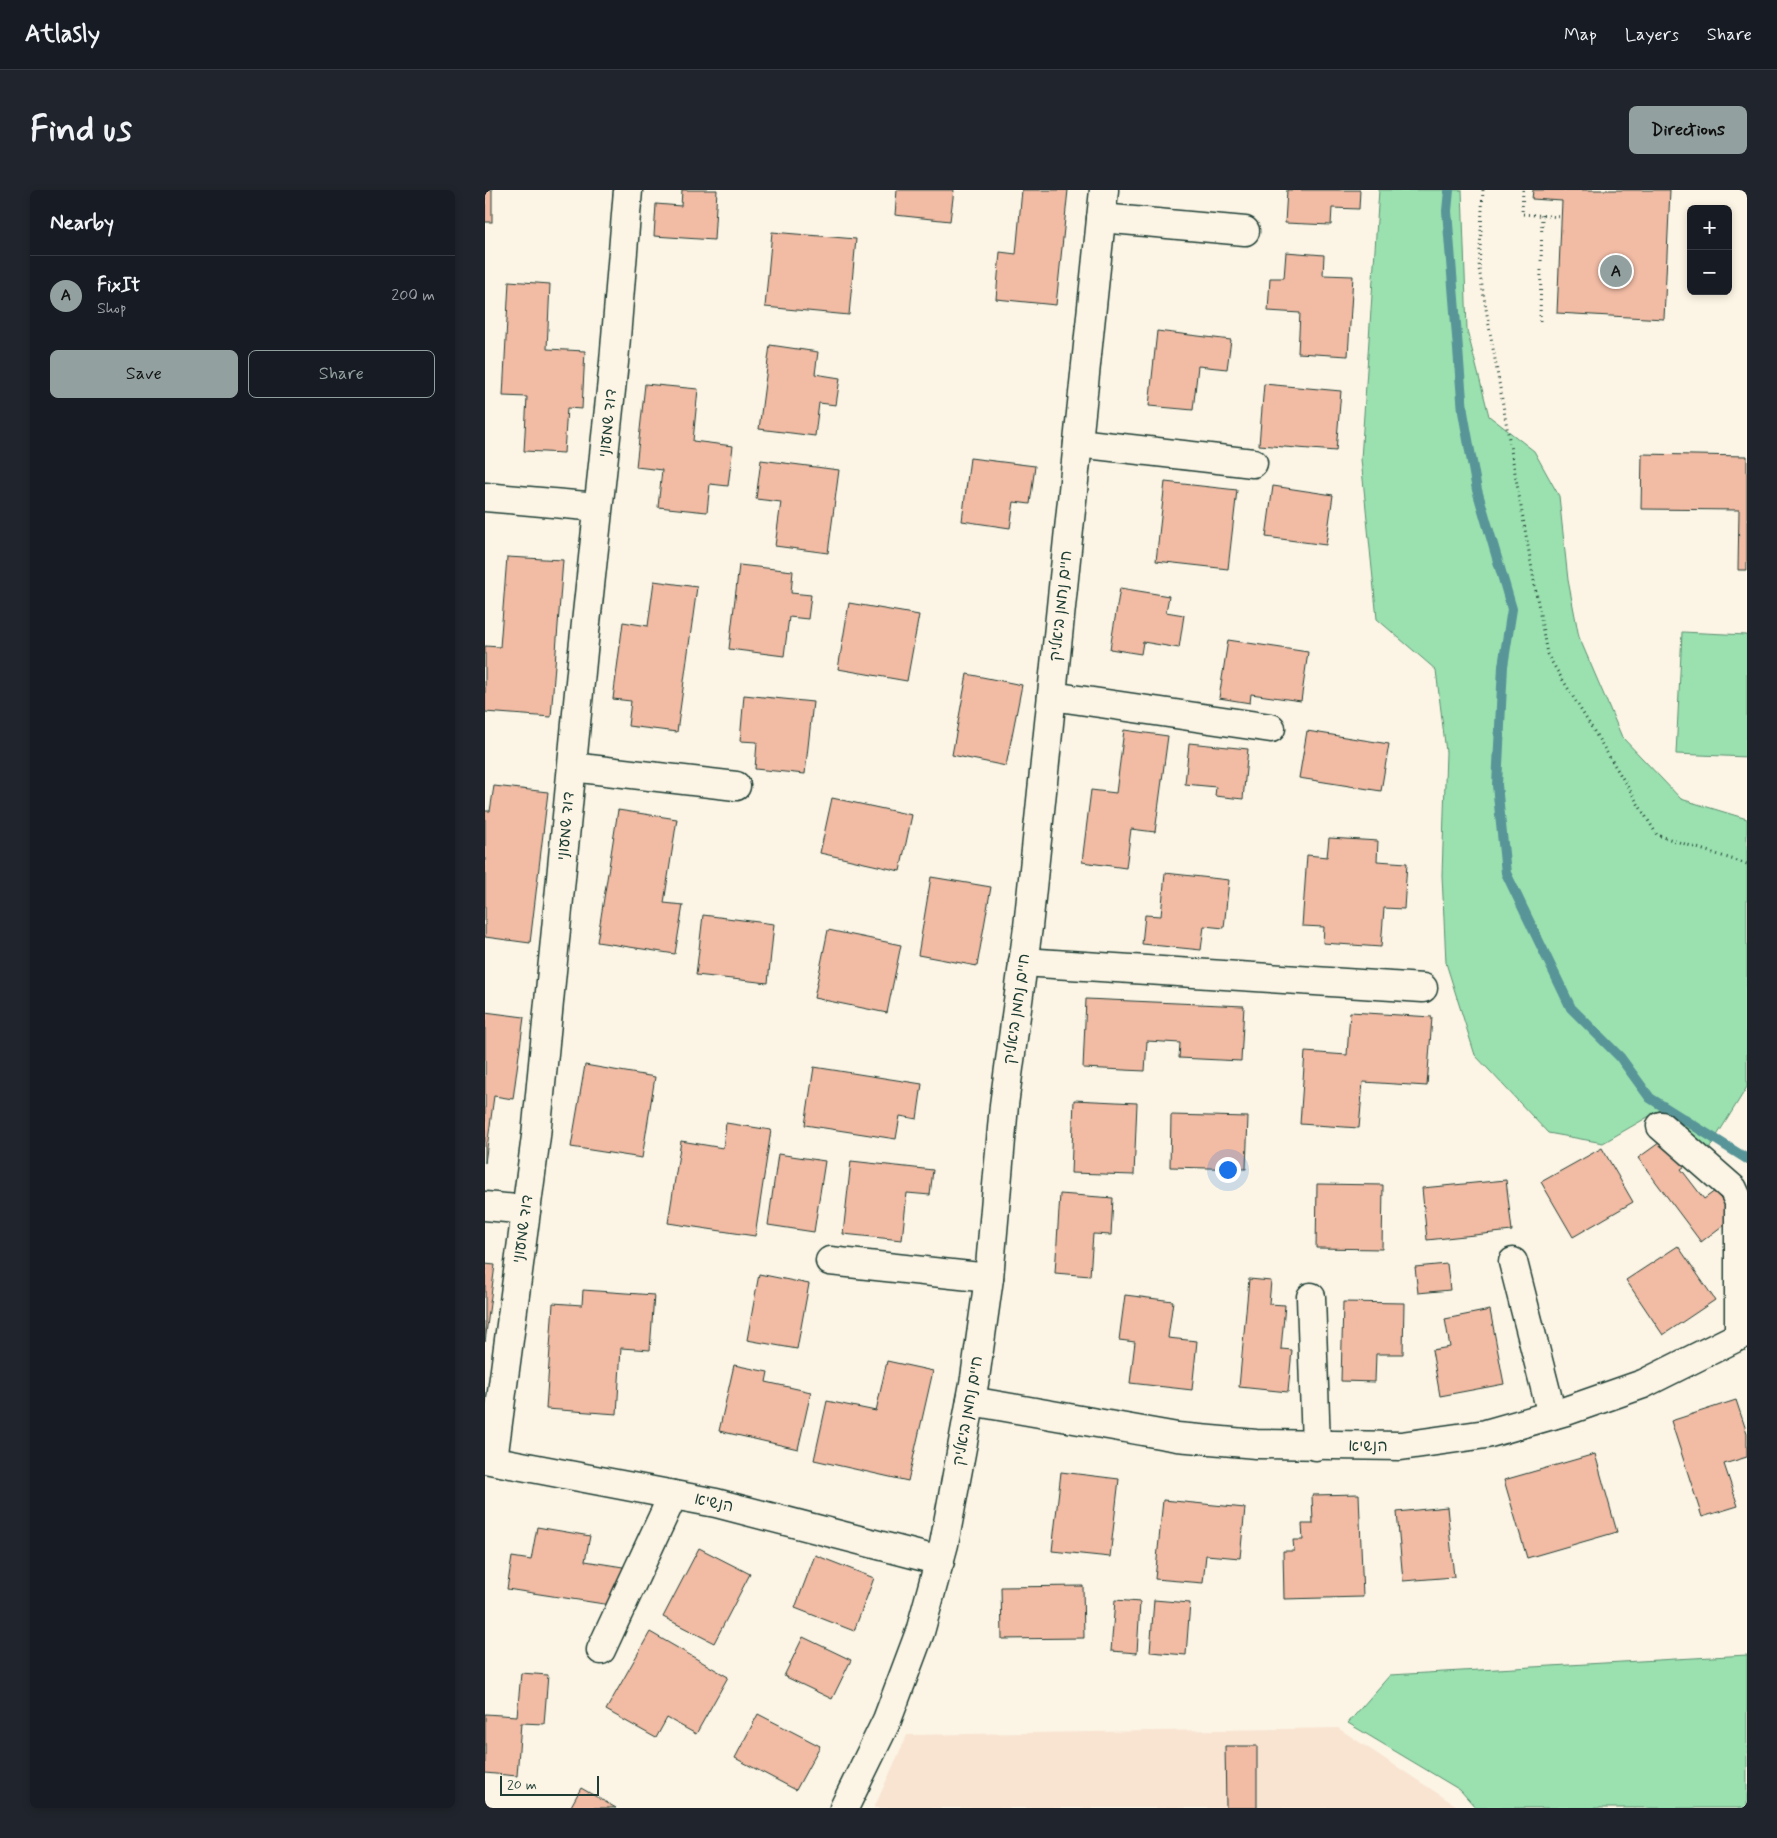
<!DOCTYPE html>
<html lang="en">
<head>
<meta charset="utf-8">
<style>
  :root { --surface:#171b24; --page:#20242c; --text:#f1f3f6; --muted:#9ea1a6; --line:#363941; --accent:#92a19f }
  body { margin:0; font-family:Mynerve,"Playpen Sans Hebrew",sans-serif; background:var(--page); color:var(--text) }
  .controls { position:absolute; right:15px; top:15px; display:grid; overflow:hidden; border-radius:8px; box-shadow:0 2px 8px #0003 }
  .controls button { width:45px; height:45px; display:grid; place-items:center; padding:0; border:0; border-bottom:1px solid var(--line); background:var(--surface); color:var(--text); font:25px sans-serif }
  .scale { position:absolute; left:15px; bottom:12px; width:99px; box-sizing:border-box; padding-left:5px; border:2px solid #1f3d34; border-top:0; font-size:14px; line-height:18px; white-space:nowrap; color:#1f3d34; -webkit-text-stroke:4px #fcf5e5; paint-order:stroke }
  .you { position:absolute; left:742px; top:979px; width:18px; height:18px; margin:-12px; border:4px solid #fff; border-radius:50%; background:#1a73e8; box-shadow:0 0 0 8px #1a73e833 }
  .badge { display:grid; place-items:center; width:32px; height:32px; border-radius:50%; background:var(--accent); color:#111; font-size:16px; font-weight:700 }
  .pin { position:absolute; translate:-50% -50%; border:2px solid #fff; box-shadow:0 1px 5px #0006 }
  .list { margin:0; padding:0; list-style:none }
  h2 { display:flex; justify-content:space-between; align-items:center; height:65px; margin:0; padding:0 20px; font-size:21px }
  h2 small { font-size:16px; font-weight:400; color:var(--muted) }
  .list li { display:grid; grid-template-columns:32px 1fr auto; gap:15px; align-items:center; box-sizing:border-box; height:80px; padding:0 20px; border-top:1px solid var(--line) }
  .list b { display:block; font-size:19px; white-space:nowrap }
  .list p { margin:0; font-size:16px; white-space:nowrap; color:var(--muted) }
  .list em { font-size:16px; font-style:normal; color:var(--muted) }
  .actions { display:flex; gap:10px; padding:15px 20px }
  .actions a { flex:1; padding:11px 0; border:1px solid var(--accent); border-radius:8px; text-align:center; font-size:18px; color:var(--accent) }
  .actions .main { background:var(--accent); color:#111 }
  .map { position:relative; flex:none; width:1262px; height:1618px; overflow:hidden; border-radius:8px }
  header { display:flex; align-items:center; gap:30px; box-sizing:border-box; height:70px; padding:0 25px; background:var(--surface); border-bottom:1px solid var(--line) }
  header strong { font-size:24px }
  nav { display:flex; gap:28px; margin-inline-start:auto; font-size:18px }
  .intro { display:flex; align-items:center; justify-content:space-between; box-sizing:border-box; height:120px; padding:0 30px }
  h1 { margin:0; font-size:35px }
  .button { padding:12px 22px; border-radius:8px; background:var(--accent); color:#111; font-size:18px; font-weight:700 }
  main { display:flex; gap:30px; padding:0 30px }
  aside { flex:1; background:var(--surface); border-radius:8px; box-shadow:0 2px 8px #0003 }
  .map>svg:first-child { display:block }
</style>
</head>
<body>
<header>
<strong>Atlasly</strong>
<nav><a>Map</a><a>Layers</a><a>Share</a></nav>
</header>
<div class="intro"><h1>Find us</h1><a class="button">Directions</a></div>
<main>
<aside>
<h2>Nearby<small></small></h2>
<ul class="list">
<li><span class="badge">A</span><div><b>FixIt</b><p>Shop</p></div><em>200 m</em></li>
</ul>
<div class="actions"><a class="main">Save</a><a>Share</a></div>
</aside>
<div class="map">
<svg width="1262" height="1618" viewBox="0 0 1262 1618">
  <rect width="100%" height="100%" fill="#fcf5e5"/>
  <filter id="ink" filterUnits="userSpaceOnUse"><feTurbulence type="fractalNoise" baseFrequency=".02" numOctaves="2"/><feDisplacementMap in="SourceGraphic" scale="10" xChannelSelector="R" yChannelSelector="G"/><feConvolveMatrix kernelMatrix="1 2 1 2 8 2 1 2 1" color-interpolation-filters="sRGB"/></filter>
  <g filter="url(#ink)">
    <path fill="#f9e4d2" d="M853,1538L975,1618H389L422,1545Z"/>
    <g fill="#9ae1af" stroke="#5c8f72">
      <path d="M894,0H977L982,140L1004,226L1049,261L1074,306L1083,390L1094,447L1137,547L1196,609L1262,629V897L1220,965L1175,920L1118,953L1063,943L990,865L961,773L957,685L961,562L951,480L892,429L876,269Z"/>
      <path d="M1197,442L1262,445V567L1191,564Z"/>
      <path d="M1262,1465V1618H991L975,1600L863,1533L905,1485Z"/>
    </g>
    <g fill="none" stroke-linecap="round" stroke-linejoin="round">
      <path stroke="#599598" stroke-width="10" d="M964,0L962,21L978,222L992,300L1027,419L1018,476L1012,595L1021,683L1086,818L1135,867L1165,908L1262,969"/>
    </g>
    <g fill="#f1bba4" stroke="#1f3d34">
      <rect x="0" y="0" width="7" height="32"/>
      <path d="M197,0H232L229,50L169,46L171,14L196,16Z"/>
      <path d="M412,0H469L465,31L410,25Z"/>
      <path d="M537,0H583L571,115L511,109L515,62L531,64Z"/>
      <path d="M802,0H875L874,19L847,18L846,35L800,33Z"/>
      <path d="M1048,0H1185L1179,129L1072,123L1077,11L1047,9Z"/>
      <path d="M287,42L371,49L364,125L280,117Z"/>
      <path d="M801,62L839,65L838,85L868,86L863,166L813,163L815,123L783,121L785,88H799Z"/>
      <path d="M24,91L65,94L62,159L100,161L97,219L82,218L79,263L39,261L42,207L18,206Z"/>
      <path d="M672,141L746,150L742,179L713,176L708,220L664,216Z"/>
      <path d="M285,155L333,162L330,184L355,188L351,215L334,213L330,246L274,239Z"/>
      <path d="M160,194L213,199L208,251L248,256L243,296L225,294L222,322L173,317L177,280L151,277Z"/>
      <path d="M779,194L856,201L851,261L774,255Z"/>
      <path d="M1157,264L1262,266V380H1253L1254,320L1156,319Z"/>
      <path d="M485,268L550,276L545,314L529,312L525,338L477,331Z"/>
      <path d="M276,270L354,280L343,363L290,356L296,312L271,309Z"/>
      <path d="M680,292L752,300L743,379L671,371Z"/>
      <path d="M788,296L848,305L841,355L781,347Z"/>
      <path d="M22,367L78,370L66,527L0,522V456L15,457Z"/>
      <path d="M254,375L308,381L306,403L326,405L323,429L304,427L299,466L244,459Z"/>
      <path d="M169,391L212,397L192,542L143,536L146,511L128,509L138,432L163,436Z"/>
      <path d="M635,398L684,406L681,422L699,425L694,458L658,452L656,464L625,459Z"/>
      <path d="M364,413L434,425L422,491L353,479Z"/>
      <path d="M743,450L823,462L816,511L766,504L765,513L734,508Z"/>
      <path d="M482,484L537,495L521,576L467,565Z"/>
      <path d="M259,505L328,512L320,584L270,579L272,552L255,551Z"/>
      <path d="M639,540L683,546L670,642L646,639L641,678L597,672L606,600L631,603Z"/>
      <path d="M822,541L904,554L896,601L814,588Z"/>
      <path d="M704,553L763,559L758,609L730,606L731,597L700,594Z"/>
      <path d="M9,596L63,602L45,753L0,747V621H5Z"/>
      <path d="M347,608L427,625L415,681L335,663Z"/>
      <path d="M133,620L192,629L179,713L198,715L190,764L112,752Z"/>
      <path d="M844,648L893,651L892,671L922,673L919,719L899,718L896,757L838,753L839,737L817,736L822,665L842,667Z"/>
      <path d="M680,683L744,690L739,738L719,736L716,760L657,754L660,725L676,726Z"/>
      <path d="M446,687L506,697L492,776L433,765Z"/>
      <path d="M218,725L289,734L283,793L211,785Z"/>
      <path d="M343,740L416,755L402,823L329,808Z"/>
      <path d="M601,809L759,816L756,871L694,868L695,853L662,851L660,881L598,878Z"/>
      <path d="M0,822L39,827L28,909L9,906L0,973Z"/>
      <path d="M865,822L947,827L942,896L878,892L874,938L815,934L820,862L862,865Z"/>
      <path d="M100,875L170,887L157,968L86,957Z"/>
      <path d="M329,877L437,894L432,929L415,926L411,949L320,935Z"/>
      <path d="M589,910L652,913L649,985L586,983Z"/>
      <path d="M686,925L763,927L761,979L685,977Z"/>
      <path d="M241,933L286,940L270,1046L183,1033L196,951L238,958Z"/>
      <path d="M1185,945L1206,972L1196,979L1219,1009L1230,1001L1249,1027L1216,1052L1153,968Z"/>
      <path d="M1117,958L1148,1012L1088,1047L1056,992Z"/>
      <path d="M293,964L340,971L329,1042L283,1035Z"/>
      <path d="M366,971L448,980L445,1005L422,1003L417,1050L358,1044Z"/>
      <path d="M1021,990L1027,1041L942,1050L937,998Z"/>
      <path d="M832,994L898,995L897,1059L831,1058Z"/>
      <path d="M575,1004L628,1008L626,1045L608,1044L605,1086L570,1083Z"/>
      <path d="M1193,1056L1230,1110L1178,1145L1141,1090Z"/>
      <path d="M0,1074L10,1075L0,1152Z"/>
      <path d="M962,1074L965,1100L933,1103L930,1077Z"/>
      <path d="M274,1084L324,1094L312,1159L262,1150Z"/>
      <path d="M764,1089L786,1091L784,1114L800,1115L796,1159L807,1160L803,1202L754,1197Z"/>
      <path d="M98,1100L169,1105L165,1160L136,1158L132,1224L61,1219L68,1113L97,1115Z"/>
      <path d="M640,1105L688,1111L683,1148L712,1151L707,1200L645,1193L650,1152L634,1150Z"/>
      <path d="M858,1112L919,1113L918,1164H891L890,1192L856,1191Z"/>
      <path d="M1005,1120L1019,1194L955,1206L947,1160L965,1157L960,1129Z"/>
      <path d="M402,1171L448,1181L423,1291L329,1270L342,1211L391,1221Z"/>
      <path d="M249,1175L283,1182L281,1192L326,1202L313,1259L234,1241Z"/>
      <path d="M1251,1210L1262,1243V1267L1239,1274L1253,1316L1217,1327L1186,1231Z"/>
      <path d="M1110,1264L1132,1342L1042,1368L1019,1290Z"/>
      <path d="M576,1282L634,1289L625,1367L567,1361Z"/>
      <path d="M874,1304L878,1407L799,1409L798,1361H809L808,1350H818L817,1334H828L827,1305Z"/>
      <path d="M678,1310L760,1318L755,1368L721,1365L718,1393L670,1389Z"/>
      <path d="M962,1317L969,1387L918,1391L912,1322Z"/>
      <path d="M52,1337L105,1346L100,1371L138,1377L132,1416L22,1399L27,1367L46,1370Z"/>
      <path d="M214,1358L265,1384L229,1453L178,1427Z"/>
      <path d="M330,1365L389,1388L369,1441L310,1418Z"/>
      <path d="M598,1396L599,1448L517,1449L516,1397Z"/>
      <path d="M630,1410L655,1412L652,1463L626,1461Z"/>
      <path d="M669,1410L705,1413L701,1465L665,1462Z"/>
      <path d="M165,1442L243,1487L211,1544L182,1528L171,1548L121,1520Z"/>
      <path d="M318,1447L366,1470L347,1509L299,1486Z"/>
      <path d="M36,1483L63,1485L59,1534L36,1533L32,1586L0,1583V1524L32,1526Z"/>
      <path d="M273,1524L335,1556L311,1600L250,1568Z"/>
      <path d="M740,1556H772V1618H741Z"/>
      <path d="M96,1598L131,1618H85Z"/>
    </g>
    <g fill="none" stroke-linecap="round" stroke-linejoin="round">
      <defs>
        <g id="minor">
          <path d="M616,28L760,41"/>
          <path d="M593,253L768,273"/>
          <path d="M0,307L113,317"/>
          <path d="M567,506L786,538"/>
          <path d="M87,577L251,596"/>
          <path d="M538,772L938,798"/>
          <path d="M1176,936L1248,999L1254,1012V1146"/>
          <path d="M0,1016L41,1020"/>
          <path d="M345,1071L504,1088"/>
          <path d="M1028,1072L1067,1225"/>
          <path d="M826,1107L831,1256"/>
          <path d="M486,1211L692,1247L771,1254L916,1256L1001,1244L1081,1221L1158,1194L1262,1142"/>
          <path d="M0,1269L231,1313L455,1371"/>
          <path d="M8,1270L51,946L98,461L129,172L143,0"/>
          <path d="M116,1460L188,1305"/>
          <path d="M359,1618L402,1530L435,1442L459,1354L490,1188L504,1088L519,915L543,737L619,0"/>
        </g>
      </defs>
      <use href="#minor" stroke="#1f3d34" stroke-width="31"/>
      <g stroke="#1f3d34" stroke-width="3" stroke-dasharray="1 4" stroke-linecap="butt">
        <path d="M998,0L994,79L1062,464L1172,645L1262,674"/>
        <path d="M1038,0L1037,24L1076,27"/>
        <path d="M1055,131L1057,25"/>
      </g>
      <use href="#minor" stroke="#fcf5e5" stroke-width="28"/>
    </g>
  </g>
  <g text-anchor="middle" dominant-baseline="central" stroke-width="4" stroke-linejoin="round" paint-order="stroke">
    <g font-size="16" fill="#1f3d34" stroke="#fcf5e5">
      <text transform="translate(123 233) rotate(-84)">דוד שמעוני</text>
      <text transform="translate(576 416) rotate(-84)">חיים נחמן ביאליק</text>
      <text transform="translate(81 636) rotate(-85)">דוד שמעוני</text>
      <text transform="translate(532 819) rotate(-82)">חיים נחמן ביאליק</text>
      <text transform="translate(38 1039) rotate(-82)">דוד שמעוני</text>
      <text transform="translate(483 1221) rotate(-80)">חיים נחמן ביאליק</text>
      <text x="883" y="1256">הנשיא</text>
      <text transform="translate(229 1313) rotate(12)">הנשיא</text>
    </g>
  </g>
</svg>
<div class="controls">
<button>+</button>
<button>−</button>
</div>
<div class="scale">20 m</div>
<div class="you"></div>
<div class="pin badge" style="left:1131px;top:81px">A</div>
</div>
</main>
</body>
</html>
